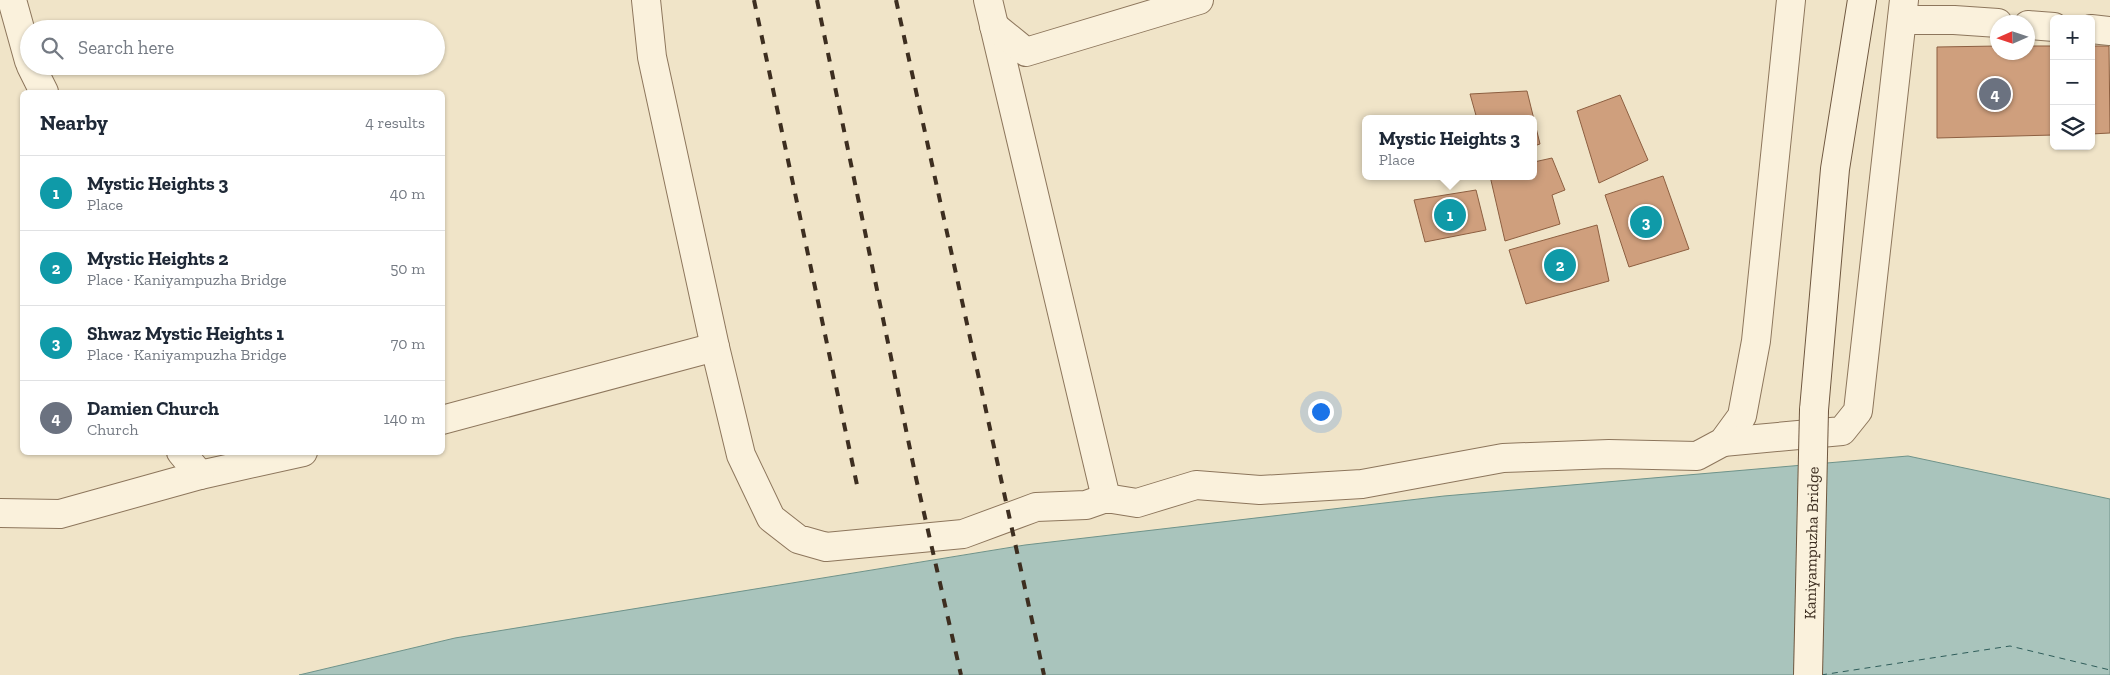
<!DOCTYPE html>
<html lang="en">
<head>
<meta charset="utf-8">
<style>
  :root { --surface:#fff; --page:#f2f2f3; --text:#1f2937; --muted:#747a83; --line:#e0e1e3; --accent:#111827 }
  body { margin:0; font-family:"Zilla Slab",serif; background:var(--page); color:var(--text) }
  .controls { position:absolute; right:15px; top:15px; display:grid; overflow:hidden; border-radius:8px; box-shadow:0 1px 4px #0004 }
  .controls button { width:45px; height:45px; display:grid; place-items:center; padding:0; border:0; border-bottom:1px solid var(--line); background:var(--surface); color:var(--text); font:25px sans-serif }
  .compass { position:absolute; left:1990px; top:15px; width:45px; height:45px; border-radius:50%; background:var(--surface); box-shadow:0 1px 4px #0004; rotate:267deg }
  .you { position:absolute; left:1320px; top:411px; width:18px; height:18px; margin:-12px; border:4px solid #fff; border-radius:50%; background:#1a73e8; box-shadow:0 0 0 8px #1a73e833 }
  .badge { display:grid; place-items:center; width:32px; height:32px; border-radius:50%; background:var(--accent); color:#fff; font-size:16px; font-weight:700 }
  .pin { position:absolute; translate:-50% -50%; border:2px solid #fff; box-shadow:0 1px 5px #0006 }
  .popup { position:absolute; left:1362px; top:115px; width:175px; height:65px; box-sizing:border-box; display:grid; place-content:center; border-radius:8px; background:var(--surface); filter:drop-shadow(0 1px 4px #0005); font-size:16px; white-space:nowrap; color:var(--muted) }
  .popup b { font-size:19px; color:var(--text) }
  .popup::after { content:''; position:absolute; left:50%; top:100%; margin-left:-10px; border:10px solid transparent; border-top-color:var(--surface) }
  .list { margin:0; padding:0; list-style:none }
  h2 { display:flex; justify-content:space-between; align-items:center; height:65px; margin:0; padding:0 20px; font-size:21px }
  h2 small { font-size:16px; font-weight:400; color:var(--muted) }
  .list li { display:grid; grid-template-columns:32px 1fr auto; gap:15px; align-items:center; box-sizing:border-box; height:75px; padding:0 20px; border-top:1px solid var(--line) }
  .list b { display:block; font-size:19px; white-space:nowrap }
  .list p { margin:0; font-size:16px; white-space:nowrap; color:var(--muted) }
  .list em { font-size:16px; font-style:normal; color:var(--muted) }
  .icon { flex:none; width:28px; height:28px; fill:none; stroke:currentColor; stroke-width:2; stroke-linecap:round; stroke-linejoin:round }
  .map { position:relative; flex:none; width:2110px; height:675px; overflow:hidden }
  .search { position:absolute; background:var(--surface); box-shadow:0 1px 4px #0004; left:20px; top:20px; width:425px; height:55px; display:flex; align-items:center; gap:12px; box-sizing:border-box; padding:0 18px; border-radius:28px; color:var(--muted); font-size:19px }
  .panel { position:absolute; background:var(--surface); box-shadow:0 1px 4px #0004; left:20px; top:90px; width:425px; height:365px; border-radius:8px }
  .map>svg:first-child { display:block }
</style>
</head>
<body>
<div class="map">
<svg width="2110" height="675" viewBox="0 0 2110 675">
  <rect width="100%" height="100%" fill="#f0e4c8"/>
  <path fill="#a9c4bc" stroke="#6f938a" d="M1908,456L2110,499V675H299L455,638L1025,545L1444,496Z"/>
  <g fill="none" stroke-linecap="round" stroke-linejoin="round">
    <path stroke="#2f5d5a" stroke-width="1" stroke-dasharray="6 5" stroke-linecap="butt" d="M1821,675L2010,646L2110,670"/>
  </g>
  <g fill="#cf9f7d" stroke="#8d5f41">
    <path d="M1998,46V52H2028V46H2054V135L1937,138V47Z"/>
    <path d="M2091,46H2109L2110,133L2091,134Z"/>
    <path d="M1527,91L1540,144L1534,146V119H1477L1470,94Z"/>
    <path d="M1620,95L1648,160L1599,183L1577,111Z"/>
    <path d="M1552,158L1565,190L1552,195L1560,224L1505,241L1490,176H1534V162Z"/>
    <path d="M1663,176L1689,249L1629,267L1605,195Z"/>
    <path d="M1476,190L1486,230L1425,242L1414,200Z"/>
    <path d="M1597,225L1609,281L1526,304L1509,250Z"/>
  </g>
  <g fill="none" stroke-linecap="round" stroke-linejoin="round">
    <defs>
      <g id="minor">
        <path d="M12,0L29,61"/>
        <path d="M988,0L1106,498"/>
        <path d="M1902,20H1954L1998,23"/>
        <path d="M2028,25L2054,27"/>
        <path d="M994,26L1026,52L1199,0"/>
        <path d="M2091,29L2110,31"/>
        <path d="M31,66L44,92"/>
        <path d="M715,347L741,455L771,518L798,539L826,547L963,534L1036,507L1086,505L1106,498L1137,503L1196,485L1260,490L1362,484L1503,458L1609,454L1697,456L1723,442L1742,416L1756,341L1791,0"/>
        <path d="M442,420L715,347L652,57L646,0"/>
        <path d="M1723,442L1842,431L1858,411L1904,0"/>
        <path d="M200,475L303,452"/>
        <path d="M0,513L60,514L200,475L181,452"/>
      </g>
      <path id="secondary" d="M1814,410L1835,169L1862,0"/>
    </defs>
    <use href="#minor" stroke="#8d765c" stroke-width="30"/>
    <use href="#secondary" stroke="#6f573f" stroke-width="30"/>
    <use href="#minor" stroke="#faf1dc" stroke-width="28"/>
    <use href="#secondary" stroke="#faf1dc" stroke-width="28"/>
    <g stroke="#3d2e20" stroke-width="4" stroke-dasharray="9 9" stroke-linecap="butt">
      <path d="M754,0L857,485"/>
      <path d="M817,0L916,478L961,675"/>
      <path d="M896,0L1044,675"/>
    </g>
    <defs>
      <g id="secondary-bridge">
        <path id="s1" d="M1808,675L1814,410"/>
      </g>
    </defs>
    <use href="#secondary-bridge" stroke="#6f573f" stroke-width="30" stroke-linecap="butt"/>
    <use href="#secondary-bridge" stroke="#faf1dc" stroke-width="28"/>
  </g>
  <g text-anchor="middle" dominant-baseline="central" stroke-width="5" stroke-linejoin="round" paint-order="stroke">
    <g font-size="16" fill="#3d2e20" stroke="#f7eed8">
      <text stroke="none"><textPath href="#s1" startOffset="132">Kaniyampuzha Bridge</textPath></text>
    </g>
  </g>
</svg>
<div class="controls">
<button>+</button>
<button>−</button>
<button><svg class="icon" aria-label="layers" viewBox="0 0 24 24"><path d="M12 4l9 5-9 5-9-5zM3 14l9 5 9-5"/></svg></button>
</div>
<svg class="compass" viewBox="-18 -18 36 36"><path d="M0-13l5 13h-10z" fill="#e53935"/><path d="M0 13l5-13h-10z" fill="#747a83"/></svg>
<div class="you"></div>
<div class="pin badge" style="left:1450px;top:215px;background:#0f9aa8">1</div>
<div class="popup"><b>Mystic Heights 3</b>Place</div>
<div class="pin badge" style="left:1560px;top:265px;background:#0f9aa8">2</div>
<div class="pin badge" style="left:1646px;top:222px;background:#0f9aa8">3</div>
<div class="pin badge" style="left:1995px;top:94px;background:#6b7280">4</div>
<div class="search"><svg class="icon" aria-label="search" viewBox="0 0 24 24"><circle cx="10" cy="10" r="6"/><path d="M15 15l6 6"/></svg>Search here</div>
<section class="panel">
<h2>Nearby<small>4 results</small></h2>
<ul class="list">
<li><span class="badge" style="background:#0f9aa8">1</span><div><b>Mystic Heights 3</b><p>Place</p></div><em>40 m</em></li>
<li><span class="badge" style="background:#0f9aa8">2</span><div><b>Mystic Heights 2</b><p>Place · Kaniyampuzha Bridge</p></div><em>50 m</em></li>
<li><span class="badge" style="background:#0f9aa8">3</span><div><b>Shwaz Mystic Heights 1</b><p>Place · Kaniyampuzha Bridge</p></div><em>70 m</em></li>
<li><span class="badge" style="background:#6b7280">4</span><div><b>Damien Church</b><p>Church</p></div><em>140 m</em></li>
</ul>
</section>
</div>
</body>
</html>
